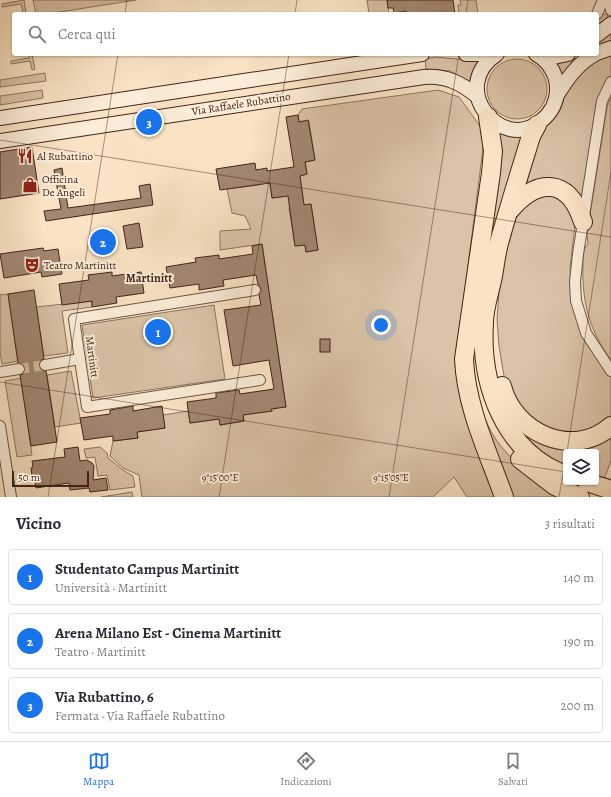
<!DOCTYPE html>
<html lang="it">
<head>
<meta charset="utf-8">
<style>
  :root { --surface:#fff; --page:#f7f7f7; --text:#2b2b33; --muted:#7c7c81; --line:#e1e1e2; --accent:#1a73e8 }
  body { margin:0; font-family:Alegreya,serif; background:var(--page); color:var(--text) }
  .controls { position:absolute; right:12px; bottom:12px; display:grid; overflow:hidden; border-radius:4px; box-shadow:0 1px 3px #0004 }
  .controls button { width:36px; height:36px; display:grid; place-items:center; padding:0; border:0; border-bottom:1px solid var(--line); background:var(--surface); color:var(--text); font:20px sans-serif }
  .scale { position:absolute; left:12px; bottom:10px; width:77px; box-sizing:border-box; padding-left:4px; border:2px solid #432419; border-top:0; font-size:11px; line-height:14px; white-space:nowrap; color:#432419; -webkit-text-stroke:3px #fbedd9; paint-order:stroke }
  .you { position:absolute; left:381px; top:325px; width:14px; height:14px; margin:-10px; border:3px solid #fff; border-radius:50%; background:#1a73e8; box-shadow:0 0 0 6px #1a73e833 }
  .badge { display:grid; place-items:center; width:26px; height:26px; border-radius:50%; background:var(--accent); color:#fff; font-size:13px; font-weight:700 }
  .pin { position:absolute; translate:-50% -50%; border:2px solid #fff; box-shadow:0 1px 4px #0006 }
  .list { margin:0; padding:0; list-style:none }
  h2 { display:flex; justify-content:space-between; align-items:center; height:52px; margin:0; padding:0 16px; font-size:17px }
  h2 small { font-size:13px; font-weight:400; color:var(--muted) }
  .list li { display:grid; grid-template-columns:26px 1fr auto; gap:12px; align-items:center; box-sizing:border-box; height:56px; margin:0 8px 8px; padding:0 8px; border:1px solid var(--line); border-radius:4px }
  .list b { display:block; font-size:15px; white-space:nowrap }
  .list p { margin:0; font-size:13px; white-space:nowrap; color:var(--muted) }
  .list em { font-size:13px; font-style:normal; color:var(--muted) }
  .icon { flex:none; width:22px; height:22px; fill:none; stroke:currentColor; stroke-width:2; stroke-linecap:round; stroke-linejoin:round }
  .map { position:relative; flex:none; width:611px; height:497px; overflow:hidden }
  .search { position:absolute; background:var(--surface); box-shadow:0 1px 3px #0004; left:12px; right:12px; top:12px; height:44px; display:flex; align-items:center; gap:10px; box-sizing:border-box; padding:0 14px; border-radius:4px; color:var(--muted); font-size:15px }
  .sheet { height:244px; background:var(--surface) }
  nav { display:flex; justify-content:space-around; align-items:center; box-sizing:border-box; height:56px; border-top:1px solid var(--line); background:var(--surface); font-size:11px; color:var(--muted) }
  nav a { display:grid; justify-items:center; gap:2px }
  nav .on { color:var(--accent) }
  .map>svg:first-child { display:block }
</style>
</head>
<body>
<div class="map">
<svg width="611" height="497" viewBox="0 0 611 497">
  <rect width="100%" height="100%" fill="#f9e3c4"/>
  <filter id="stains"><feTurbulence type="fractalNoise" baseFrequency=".005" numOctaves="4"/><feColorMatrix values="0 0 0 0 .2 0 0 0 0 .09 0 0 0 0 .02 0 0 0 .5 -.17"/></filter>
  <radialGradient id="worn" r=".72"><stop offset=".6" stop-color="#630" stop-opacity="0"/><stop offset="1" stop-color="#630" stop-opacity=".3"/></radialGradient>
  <g fill="#dac3a7" stroke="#8e7460">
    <path d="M24,0L26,13H23L21,4L2,7V4Z"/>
    <path d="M33,0H136L47,14H36Z"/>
    <path d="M367,0H387L389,14H369Z"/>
    <path d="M460,0H476L478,14H459L458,5H461Z"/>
    <path d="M609,8L607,18L597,25V18L602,13L605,15Z"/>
    <path d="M611,32V42L597,47V42Z"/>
    <path d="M29,54H32L35,69L32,70L30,61L11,64V61L29,58Z"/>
    <path d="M611,55V76L603,90L597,107L582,204L579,199L523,192L540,134L560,110L565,95L576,77L595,61Z"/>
    <path d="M435,57L478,61L470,82L450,71L426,69L425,59Z"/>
    <path d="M575,58L577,59L563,76L557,63Z"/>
    <circle cx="517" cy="89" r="30"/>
    <path d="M45,73L46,81L0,87V80Z"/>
    <path d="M42,90L43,98L0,105V96Z"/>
    <path d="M438,90L459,97L485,133L455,367L471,431L495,497H467L454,477L433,497H142L139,475L123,468L110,456L113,441L138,438L137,432L165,428L163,415L188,411L190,423L219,419L220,425L244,421L243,415L272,411L277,408L286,407L262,244L220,250V231L251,229L245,216L232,213L227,189L259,185L269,179L272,198L293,195L289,208L295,246L305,245L306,252L318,250L311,204L304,205L300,176L307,174L305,162L315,160L309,121L299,122L298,115L302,109Z"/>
    <path d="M611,97V360C590,332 582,302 583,268C583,260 582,249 588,244L587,234L607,107Z"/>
    <path d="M499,132L522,135L489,247Z"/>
    <path d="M547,194L565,200L575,225L570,268L571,291L585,340L611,377V420L583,435L549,433L512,400L504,376L499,346L497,319L501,266L515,219L532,199Z"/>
    <path d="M8,294L18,361L2,364L0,352V295Z"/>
    <path d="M92,301V307L62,311L68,353L44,356L36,307Z"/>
    <path d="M214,305L225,379L93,398L82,325Z"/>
    <path d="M71,371L81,423L55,427L47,375Z"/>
    <path d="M21,378L32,455L17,457L5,381Z"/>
    <path d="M482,410C496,455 529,473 565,497H511L478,411Z"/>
    <path d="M516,422L526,431L611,436V461L603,482L596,480V452H566V470L535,452Z"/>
    <path d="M100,447L107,453L108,458L123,470L133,476L135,487L110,490L107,475L98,476L95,457L86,458L84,449Z"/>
    <path d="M132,492L133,497H101Z"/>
  </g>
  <g fill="#a28772" stroke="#432419">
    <path d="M387,0H453L455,14H407L406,11L394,13L393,8H388Z"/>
    <path d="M298,115L299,122L308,120L315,160L305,162L307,174L300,176L304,205L311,204L318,250L306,252L305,245L295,246L288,196L272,198L270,183L220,190L216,169L255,163L256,170L267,168V171L294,167L286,117Z"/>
    <path d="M32,147L39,193L0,199V152Z"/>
    <path d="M62,168L68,208L141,198L139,186L150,184L153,205L46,221L44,211L61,209L54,170Z"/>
    <path d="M139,223L143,247L127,249L123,226Z"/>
    <path d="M262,244L286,407L271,409L272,411L243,415L244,421L220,425L219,419L190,423L187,402L216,398V393L239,390L240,394L274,389L269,360L233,366L224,310L261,305L259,295L261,289L258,284L256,275L223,280L224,286L199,290V284L170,288L166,267L196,262L195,258L219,255V259L253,254L252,246Z"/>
    <path d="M43,248L44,251L58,249L62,274L42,277L41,272L4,278L0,254Z"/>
    <path d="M112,272V276L141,272L144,293L116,297L117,303L92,307V301L62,305L59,284L89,280L88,275Z"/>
    <path d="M34,290L44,359L41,360L39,366L40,369L46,371L57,442L31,446L20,375L23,374L25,368L24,365L18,363L8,294Z"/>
    <rect x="320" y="339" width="10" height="13"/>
    <path d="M133,406V411L162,406L165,428L137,432L138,438L113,441V436L84,440L80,418L110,414V410Z"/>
    <path d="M78,447L80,461L87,460L92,463L94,466L93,480L106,478L108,490L90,492L89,488L70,490L69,483L36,488L35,482H33L31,468L33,467L32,461L65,457L64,449Z"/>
  </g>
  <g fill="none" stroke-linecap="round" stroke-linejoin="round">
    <path stroke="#d5bda2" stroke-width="10" stroke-dasharray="10 5" stroke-linecap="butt" d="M19,369L45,365"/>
    <defs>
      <g id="street">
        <path d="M609,0L611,10"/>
        <path d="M597,14L603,0"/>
        <path d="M611,82L602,101L578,254L575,282L576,301L586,333L611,371"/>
        <path d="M255,290L74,319L87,407L260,380"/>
        <path d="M45,365L80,359"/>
        <path d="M0,372L19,369"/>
        <path d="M0,426L11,497"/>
      </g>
      <g id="secondary">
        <path d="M597,35L611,24"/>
        <path d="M597,53L611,48"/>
        <path d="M466,54H482"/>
        <path d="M497,54C447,87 501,154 541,121C550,114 556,104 557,92C558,76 550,62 536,54"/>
        <path d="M544,59L568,54"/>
        <path d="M557,95C567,79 578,63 595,54"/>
        <path d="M0,118L422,54"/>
        <path d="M0,141L424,77C445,75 461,83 477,96"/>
      </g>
      <g id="highway">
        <path d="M488,117L493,151L491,173L464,359C466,407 488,452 504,497"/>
        <path d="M537,125L531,136C520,172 509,207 499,243C496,254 495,265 493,276C490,292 484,307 484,323C480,384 504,453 566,475"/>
        <path d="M510,210C538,177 569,178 583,222"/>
        <path d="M502,386C513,432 572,460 611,426"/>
        <path d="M520,459L555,486L580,497"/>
        <path d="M587,482L611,490"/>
      </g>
    </defs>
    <use href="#street" stroke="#705444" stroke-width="12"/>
    <use href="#secondary" stroke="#432419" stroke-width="16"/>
    <use href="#highway" stroke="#432419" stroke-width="20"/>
    <use href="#street" stroke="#fbedd9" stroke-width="10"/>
    <use href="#secondary" stroke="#fbedd9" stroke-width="14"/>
    <use href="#highway" stroke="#f9e3c4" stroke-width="18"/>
  </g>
  <path fill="none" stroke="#432419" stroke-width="1" stroke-opacity="0.45" d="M125,14L127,0M295,14L297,0M466,14L468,0M0,140L611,237M0,382L566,472M567,452L611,172M596,476L611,479M48,497L118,54M219,497L289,54M389,497L459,54M559,497L566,456"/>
  <defs>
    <symbol id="restaurant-bare" viewBox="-9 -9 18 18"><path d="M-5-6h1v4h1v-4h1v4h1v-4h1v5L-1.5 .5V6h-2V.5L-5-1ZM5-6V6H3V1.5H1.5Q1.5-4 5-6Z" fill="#8f2418" stroke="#fbedd9" stroke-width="2.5" paint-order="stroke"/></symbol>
    <symbol id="shop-bare" viewBox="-9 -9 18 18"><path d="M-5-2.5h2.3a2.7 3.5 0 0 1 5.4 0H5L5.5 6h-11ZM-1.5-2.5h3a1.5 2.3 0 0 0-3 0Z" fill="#8f2418" stroke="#fbedd9" stroke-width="2.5" paint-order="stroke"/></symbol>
    <symbol id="theatre-bare" viewBox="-9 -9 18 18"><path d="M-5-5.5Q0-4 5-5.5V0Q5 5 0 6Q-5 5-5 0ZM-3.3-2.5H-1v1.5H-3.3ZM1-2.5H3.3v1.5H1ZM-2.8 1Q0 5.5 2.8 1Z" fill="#8f2418" stroke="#fbedd9" stroke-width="2.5" paint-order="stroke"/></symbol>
  </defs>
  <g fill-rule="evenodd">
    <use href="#restaurant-bare" x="14" y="145" width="22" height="22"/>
    <use href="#shop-bare" x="19" y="174" width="22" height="22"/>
    <use href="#theatre-bare" x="21" y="254" width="22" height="22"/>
  </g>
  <g text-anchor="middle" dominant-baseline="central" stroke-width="4" stroke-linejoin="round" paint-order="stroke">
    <g font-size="11" fill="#432419" stroke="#fbedd9">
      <text transform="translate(241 104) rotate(-9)">Via Raffaele Rubattino</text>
      <text transform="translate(92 357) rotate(82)">Martinitt</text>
    </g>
    <g font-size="11" fill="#432419" stroke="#fbedd9" text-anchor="start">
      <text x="37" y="156">Al Rubattino</text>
      <text x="42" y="179">Officina<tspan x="42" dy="13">De Angeli</tspan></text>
      <text x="44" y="265">Teatro Martinitt</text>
    </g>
    <g font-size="12" font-weight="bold" fill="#432419" stroke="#fbedd9">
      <text x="149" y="278">Martinitt</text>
    </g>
  </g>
  <g font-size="10" text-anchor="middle" fill="#432419" stroke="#fbedd9" stroke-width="4" stroke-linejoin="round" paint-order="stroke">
    <text x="220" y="481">9°15'00"E</text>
    <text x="391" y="481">9°15'05"E</text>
  </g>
  <rect width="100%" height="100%" filter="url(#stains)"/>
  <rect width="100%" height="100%" fill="url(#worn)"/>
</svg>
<div class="controls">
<button><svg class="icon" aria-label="layers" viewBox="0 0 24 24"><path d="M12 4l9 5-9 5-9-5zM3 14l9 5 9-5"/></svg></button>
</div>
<div class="scale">50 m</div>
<div class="you"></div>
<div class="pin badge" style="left:158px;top:332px">1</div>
<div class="pin badge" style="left:103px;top:242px">2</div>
<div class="pin badge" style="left:149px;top:122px">3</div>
<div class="search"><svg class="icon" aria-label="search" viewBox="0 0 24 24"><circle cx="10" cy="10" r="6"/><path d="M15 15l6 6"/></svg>Cerca qui</div>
</div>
<section class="sheet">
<h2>Vicino<small>3 risultati</small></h2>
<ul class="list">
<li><span class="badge">1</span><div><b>Studentato Campus Martinitt</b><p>Università · Martinitt</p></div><em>140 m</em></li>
<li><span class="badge">2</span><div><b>Arena Milano Est - Cinema Martinitt</b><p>Teatro · Martinitt</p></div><em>190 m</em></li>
<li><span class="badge">3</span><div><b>Via Rubattino, 6</b><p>Fermata · Via Raffaele Rubattino</p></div><em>200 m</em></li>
</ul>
</section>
<nav>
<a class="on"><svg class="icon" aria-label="map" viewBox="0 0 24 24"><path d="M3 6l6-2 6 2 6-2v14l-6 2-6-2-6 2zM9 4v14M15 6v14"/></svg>Mappa</a>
<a><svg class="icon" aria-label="directions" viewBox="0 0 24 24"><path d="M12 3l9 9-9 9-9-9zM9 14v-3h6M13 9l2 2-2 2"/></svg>Indicazioni</a>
<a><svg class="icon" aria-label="saved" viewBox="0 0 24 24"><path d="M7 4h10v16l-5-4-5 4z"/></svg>Salvati</a>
</nav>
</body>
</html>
